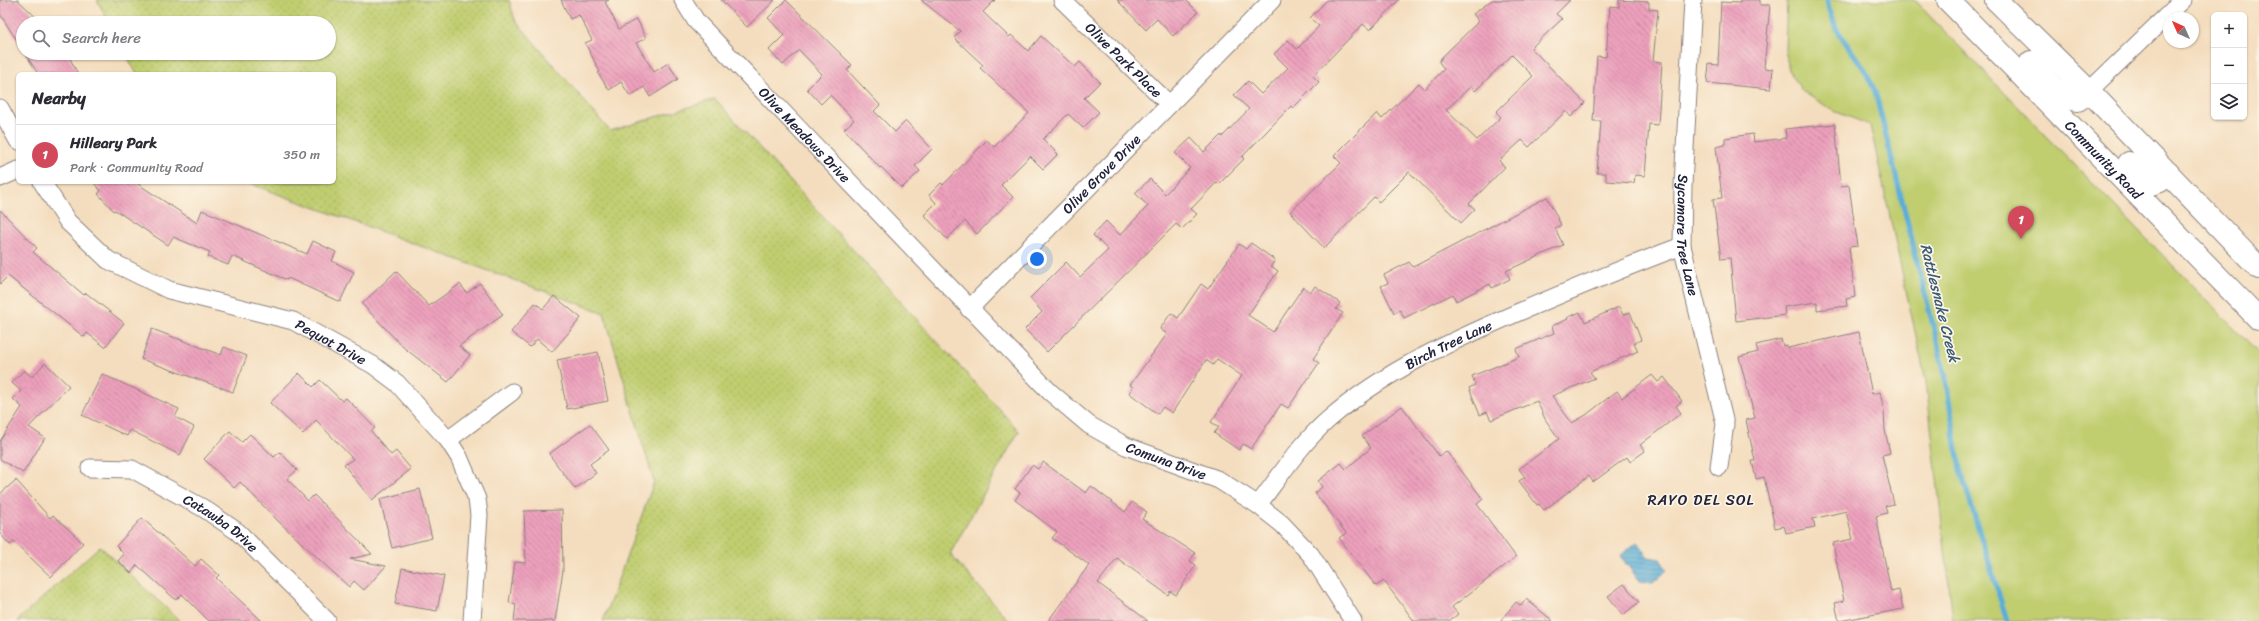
<!DOCTYPE html>
<html lang="en">
<head>
<meta charset="utf-8">
<style>
  :root { --surface:#fff; --page:#f7f7f7; --text:#2b2b33; --muted:#7c7c81; --line:#e1e1e2; --accent:#d1495b }
  body { margin:0; font-family:Sriracha,sans-serif; background:var(--page); color:var(--text) }
  .controls { position:absolute; right:12px; top:12px; display:grid; overflow:hidden; border-radius:6px; box-shadow:0 1px 3px #0004 }
  .controls button { width:36px; height:36px; display:grid; place-items:center; padding:0; border:0; border-bottom:1px solid var(--line); background:var(--surface); color:var(--text); font:20px sans-serif }
  .compass { position:absolute; left:2163px; top:12px; width:36px; height:36px; border-radius:50%; background:var(--surface); box-shadow:0 1px 3px #0004; rotate:315deg }
  .you { position:absolute; left:1037px; top:259px; width:14px; height:14px; margin:-10px; border:3px solid #fff; border-radius:50%; background:#1a73e8; box-shadow:0 0 0 6px #1a73e833 }
  .badge { display:grid; place-items:center; width:26px; height:26px; border-radius:50%; background:var(--accent); color:#fff; font-size:13px; font-weight:700 }
  .pin { position:absolute; translate:-50% -33px; filter:drop-shadow(0 1px 2px #0008) }
  .pin::after { content:''; position:absolute; top:21px; width:14px; height:12px; background:inherit; clip-path:polygon(0 0,100% 0,50% 100%) }
  .list { margin:0; padding:0; list-style:none }
  h2 { display:flex; justify-content:space-between; align-items:center; height:52px; margin:0; padding:0 16px; font-size:17px }
  h2 small { font-size:13px; font-weight:400; color:var(--muted) }
  .list li { display:grid; grid-template-columns:26px 1fr auto; gap:12px; align-items:center; box-sizing:border-box; height:60px; padding:0 16px; border-top:1px solid var(--line) }
  .list b { display:block; font-size:15px; white-space:nowrap }
  .list p { margin:0; font-size:13px; white-space:nowrap; color:var(--muted) }
  .list em { font-size:13px; font-style:normal; color:var(--muted) }
  .icon { flex:none; width:22px; height:22px; fill:none; stroke:currentColor; stroke-width:2; stroke-linecap:round; stroke-linejoin:round }
  .map { position:relative; flex:none; width:2259px; height:621px; overflow:hidden }
  .search { position:absolute; background:var(--surface); box-shadow:0 1px 3px #0004; left:16px; top:16px; width:320px; height:44px; display:flex; align-items:center; gap:10px; box-sizing:border-box; padding:0 14px; border-radius:22px; color:var(--muted); font-size:15px }
  .panel { position:absolute; background:var(--surface); box-shadow:0 1px 3px #0004; left:16px; top:72px; width:320px; height:112px; border-radius:6px }
  .map>svg:first-child { display:block }
</style>
</head>
<body>
<div class="map">
<svg width="2259" height="621" viewBox="0 0 2259 621">
  <defs>
    <pattern id="grass-dots" width="8" height="8" patternUnits="userSpaceOnUse"><rect width="8" height="8" fill="#c0ce70"/><path d="M2 2h.1M6 6h.1" fill="none" stroke="#a5b162" stroke-width="1.8" stroke-linecap="round"/></pattern>
    <pattern id="water-rules" width="6" height="5" patternUnits="userSpaceOnUse"><rect width="6" height="5" fill="#5aadd5"/><path d="M0 2.5h6" fill="none" stroke="#4a8cae"/></pattern>
    <pattern id="building-back-hatch" width="6" height="6" patternUnits="userSpaceOnUse"><rect width="6" height="6" fill="#eda0bc"/><path d="M-1 5l2 2M0 0l6 6M5-1l2 2" fill="none" stroke="#c0829a"/></pattern>
  </defs>
  <rect width="100%" height="100%" fill="#fcf5e5"/>
  <filter id="ink" filterUnits="userSpaceOnUse"><feTurbulence type="fractalNoise" baseFrequency=".025" numOctaves="2"/><feDisplacementMap in="SourceGraphic" scale="8" xChannelSelector="R" yChannelSelector="G"/><feConvolveMatrix kernelMatrix="1 2 1 2 8 2 1 2 1" color-interpolation-filters="sRGB"/></filter>
  <filter id="wash" filterUnits="userSpaceOnUse"><feTurbulence type="fractalNoise" baseFrequency=".012" numOctaves="4" result="noise"/><feDisplacementMap in="SourceGraphic" scale="16" xChannelSelector="R" yChannelSelector="G"/><feGaussianBlur stdDeviation="0.9" result="paint"/><feColorMatrix in="noise" values="0 0 0 0 0 0 0 0 0 0 0 0 0 0 0 0 0 1.4 0 .05"/><feComposite in="paint" operator="in"/></filter>
  <g filter="url(#wash)">
    <rect width="100%" height="100%" fill="#f4ddbe"/>
    <g fill="url(#grass-dots)" stroke="#717856">
      <path d="M97,0H509L515,20L610,131L715,99L1019,431L950,554L1009,621H603L654,482L604,313L245,182H334V74H137L125,53H329V23H109Z"/>
      <path d="M100,546L180,621H17Z"/>
    </g>
    <path fill="#c0ce70" stroke="#717856" d="M1787,0H1914L2259,354V621H1953L1926,382L1870,125L1834,111L1802,91L1789,70L1785,49Z"/>
    <path fill="url(#water-rules)" stroke="#3e6888" d="M1637,542L1648,557L1660,559L1667,570L1653,583L1641,582L1620,556Z"/>
    <g fill="none" stroke-linecap="round" stroke-linejoin="round">
      <path stroke="#5aadd5" stroke-width="5.5" d="M1827,0C1831,28 1849,46 1864,69C1868,75 1871,84 1875,91L1945,374L1960,469L2007,621"/>
    </g>
    <g id="blocks">
      <g fill="url(#building-back-hatch)" fill-rule="evenodd">
        <path d="M0,0H18L42,23H23V50L0,14Z"/>
        <path d="M561,0H609L605,2L619,29L637,19L646,38L636,43L654,72L668,63L678,79L650,97L644,87L630,96L621,82L609,90L598,73L600,72L585,43L592,40L579,15L570,19Z"/>
        <path d="M721,0H775L747,27Z"/>
        <path d="M786,0L852,65L847,70L880,105L874,111L895,132L906,121L932,149L915,166L920,171L902,188L881,167L880,168L844,129L854,120L830,95L821,104L807,89L822,74L799,50L783,65L769,50L784,35L768,18Z"/>
        <path d="M921,0H995L983,12L1009,37L1011,35L1028,51L1041,36L1075,67L1080,62L1100,82L1084,98L1099,112L1083,128L1068,114L1043,139L1058,154L1043,169L1030,156L1001,185L1013,197L977,234L965,221L947,239L924,215L936,203L929,195L941,183L943,185L987,140L994,147L1029,113L980,68L983,65L954,38L960,31Z"/>
        <path d="M1117,0H1186L1198,12L1173,36L1157,19L1146,30Z"/>
        <path d="M1327,0H1399L1370,30L1363,24L1313,76L1319,82L1293,108L1291,106L1242,157L1244,159L1219,184L1217,182L1191,209L1197,214L1182,229L1176,224L1047,352L1025,329L1042,312L1030,298L1066,262L1080,277L1108,250L1093,235L1106,221L1120,235L1148,206L1135,193L1150,179L1165,194L1190,168L1175,153L1191,138L1204,152L1221,135L1222,137L1249,109L1234,95L1248,81L1261,94L1288,68L1274,54L1288,40L1297,49L1319,26L1310,18Z"/>
        <path d="M1492,0H1570L1556,14L1562,19L1531,48L1585,103L1571,117L1566,111L1529,147L1522,140L1499,161L1505,167L1469,204L1475,209L1461,223L1409,172L1379,202L1374,197L1324,248L1290,212L1341,163L1334,156L1377,113L1382,119L1419,83L1425,89L1444,69L1439,62L1442,57L1479,21L1473,14ZM1512,55L1533,76L1496,112L1501,117L1477,140L1446,110L1471,86L1475,91Z"/>
        <path d="M1619,0L1649,2V9L1658,10L1653,61L1662,62L1658,125L1649,124L1645,176L1635,175L1634,183L1606,181V173H1597L1601,121H1593L1597,56L1606,57L1610,6L1619,7Z"/>
        <path d="M1740,0H1760V5H1770L1764,68L1773,69L1771,89L1707,83L1709,64L1718,65L1721,2L1740,3Z"/>
        <path d="M25,53H67L78,74H38Z"/>
        <path d="M1835,124L1841,186L1849,185L1855,228L1858,246L1849,247L1855,297L1846,299L1847,306L1817,310V302L1784,307L1785,315L1736,321L1730,258L1721,259L1713,199L1722,198L1716,147L1725,145V138L1753,134L1754,142L1786,138L1785,129Z"/>
        <path d="M93,182H135L197,223L202,210L307,254L313,241L336,252L332,261L354,272L340,302L288,278L287,280L232,256L228,265L208,257L210,252L173,237L168,245L115,210L114,211L98,194L101,191Z"/>
        <path d="M1547,197L1561,225L1555,228L1563,245L1506,271L1510,279L1492,288L1490,284L1456,301L1453,294L1404,318L1400,310L1394,313L1381,286L1388,283L1384,275L1409,262L1413,267Z"/>
        <path d="M0,210L37,248L33,252L84,295L86,293L124,323L105,347L87,333L84,337L8,276L0,284Z"/>
        <path d="M1251,243L1275,260L1271,266L1278,271L1248,315L1273,332L1303,287L1311,292L1315,286L1340,303L1336,309L1343,313L1313,359L1319,363L1288,408L1281,404L1251,449L1243,444L1239,450L1214,433L1219,427L1211,422L1242,376L1217,359L1213,365L1206,360L1172,413L1163,407L1158,414L1129,393L1133,387L1130,385L1167,334L1160,329L1171,313L1178,318L1201,284L1208,289L1239,244L1246,249Z"/>
        <path d="M396,271L429,306L460,284L467,293L480,283L503,315L459,346L470,355L448,382L403,347L362,304Z"/>
        <path d="M554,296L581,318L552,352L537,339L530,347L511,332L535,303L543,309Z"/>
        <path d="M1619,307L1623,315L1630,312L1641,340L1634,343L1638,351L1590,372L1595,378L1552,396L1572,423L1586,415L1617,391L1622,398L1652,375L1658,382L1664,377L1682,401L1676,406L1681,413L1640,445L1645,451L1630,462L1627,457L1593,482L1589,476L1544,510L1539,504L1537,505L1519,481L1525,477L1519,469L1559,439L1545,419L1537,401L1491,420L1487,412L1480,415L1469,388L1475,385L1472,376L1519,357L1516,349L1554,333L1552,326L1568,319L1567,318L1580,312L1585,322Z"/>
        <path d="M152,329L221,355L224,347L247,356L233,392L141,359Z"/>
        <path d="M1859,332L1872,394L1880,392L1884,411L1885,430L1890,453L1882,455L1894,504L1885,506L1887,513L1876,516L1891,592L1899,590L1903,609L1839,621L1835,603L1844,601L1833,543L1853,539L1846,511L1813,519L1815,527L1786,533L1784,526L1775,528L1764,477L1756,479L1752,461H1755L1746,420L1755,418L1739,357L1758,352L1756,345L1781,339L1783,346L1787,345L1788,348Z"/>
        <path d="M598,352L608,401L567,409L557,360Z"/>
        <path d="M45,363L69,386L29,427L45,438L23,473L0,459V441L22,407L13,399L21,391L12,383L24,370L32,377Z"/>
        <path d="M299,373L313,387L320,380L342,401L346,398L375,428L371,431L391,455L396,451L411,469L372,500L344,465L353,459L316,420L303,434L270,403Z"/>
        <path d="M102,374L179,409L175,417L194,427L180,455L130,430L127,436L82,415Z"/>
        <path d="M1402,406L1439,456L1446,451L1483,499L1477,504L1516,557L1452,607L1458,614L1449,621H1414L1384,581L1376,586L1339,538L1346,533L1315,493L1322,487L1318,481L1341,463L1346,469L1371,448L1362,436Z"/>
        <path d="M590,424L609,450L590,464L596,473L575,489L549,454Z"/>
        <path d="M230,431L242,442L250,434L274,457L280,452L297,470L287,479L308,501L314,495L372,554L350,559L386,566L364,590L354,581L349,587L278,521L240,482L234,488L204,459Z"/>
        <path d="M1043,462L1086,493L1091,486L1125,512L1132,502L1147,512L1142,519L1195,553L1190,561L1196,565L1176,595L1170,591L1168,595L1117,558L1098,583L1148,621H1048L1089,565L1052,538L1057,532L1015,500L1020,493L1015,489L1032,465L1038,469Z"/>
        <path d="M16,480L50,518L53,515L83,543L51,577L14,542L10,545L0,534V494Z"/>
        <path d="M420,489L432,538L392,548L380,499Z"/>
        <path d="M562,510L563,570L555,621H514L516,604L509,603L515,562L526,563L524,511Z"/>
        <path d="M142,518L195,566L201,559L219,575L216,578L262,621H209L182,594L176,600L137,565L131,573L118,561L124,554L116,546Z"/>
        <path d="M402,568L444,576L437,611L395,604Z"/>
        <path d="M1624,584L1639,602L1623,615L1608,596Z"/>
        <path d="M1526,599L1553,621H1500L1516,602L1521,606Z"/>
      </g>
    </g>
  </g>
  <g filter="url(#ink)">
    <use href="#blocks" fill-opacity="0" stroke="#8b807c" stroke-width="1"/>
    <g fill="none" stroke-linecap="round" stroke-linejoin="round">
      <defs>
        <g id="minor">
          <path id="s1" d="M683,0L696,21L1050,392L1089,425L1126,446L1219,480L1258,505L1282,524L1311,555L1353,621"/>
          <path id="s2" d="M1062,0L1169,104"/>
          <path id="s3" d="M1693,0L1683,185L1682,246L1725,424L1719,467"/>
          <path d="M2089,91L2183,0"/>
          <path d="M0,108L18,141"/>
          <path d="M0,178L18,170"/>
          <path id="s4" d="M42,182L68,222L108,260L169,290L293,321L373,365L397,383L448,440L459,457L477,499L479,515L472,621"/>
          <path id="s5" d="M969,309L1272,0"/>
          <path d="M448,440L512,392"/>
          <path id="s6" d="M90,468L132,469L203,508L238,532L327,621"/>
          <path id="s7" d="M1258,505C1280,476 1301,443 1329,419C1386,370 1452,341 1519,312C1573,289 1627,266 1682,246"/>
        </g>
        <g id="primary">
          <path id="s8" d="M1948,0L2259,319"/>
          <path d="M1996,0L2089,91L2259,268"/>
          <path d="M2031,62C2043,75 2060,99 2078,100L2089,91"/>
          <path d="M2129,163L2151,184L2160,181L2168,173"/>
        </g>
      </defs>
      <use href="#minor" stroke="#8b807c" stroke-width="19"/>
      <use href="#primary" stroke="#8b807c" stroke-width="24"/>
      <use href="#minor" stroke="#fff" stroke-width="17"/>
      <use href="#primary" stroke="#fff" stroke-width="22"/>
    </g>
  </g>
  <g text-anchor="middle" dominant-baseline="central" stroke-width="3.5" stroke-linejoin="round" paint-order="stroke">
    <g font-size="14" fill="#22223b" stroke="#fcf5e5">
      <text stroke="none"><textPath href="#s2" startOffset="86">Olive Park Place</textPath></text>
      <text stroke="none"><textPath href="#s1" startOffset="182">Olive Meadows Drive</textPath></text>
      <text stroke="none"><textPath href="#s8" startOffset="223">Community Road</textPath></text>
      <text stroke="none"><textPath href="#s5" startOffset="189">Olive Grove Drive</textPath></text>
      <text stroke="none"><textPath href="#s3" startOffset="236">Sycamore Tree Lane</textPath></text>
      <text stroke="none"><textPath href="#s4" startOffset="342">Pequot Drive</textPath></text>
      <text stroke="none"><textPath href="#s7" startOffset="253">Birch Tree Lane</textPath></text>
      <text stroke="none"><textPath href="#s1" startOffset="674">Comuna Drive</textPath></text>
      <text stroke="none"><textPath href="#s6" startOffset="146">Catawba Drive</textPath></text>
    </g>
    <g font-size="15" font-style="italic" fill="#385a79" stroke="#fcf5e5">
      <text transform="translate(1940 303) rotate(76)">Rattlesnake Creek</text>
    </g>
    <g font-size="15" letter-spacing="1" fill="#22223b" stroke="#fcf5e5">
      <text x="1701" y="500">RAYO DEL SOL</text>
    </g>
  </g>
</svg>
<div class="controls">
<button>+</button>
<button>−</button>
<button><svg class="icon" aria-label="layers" viewBox="0 0 24 24"><path d="M12 4l9 5-9 5-9-5zM3 14l9 5 9-5"/></svg></button>
</div>
<svg class="compass" viewBox="-18 -18 36 36"><path d="M0-13l5 13h-10z" fill="#e53935"/><path d="M0 13l5-13h-10z" fill="#7c7c81"/></svg>
<div class="you"></div>
<div class="pin badge" style="left:2021px;top:239px">1</div>
<div class="search"><svg class="icon" aria-label="search" viewBox="0 0 24 24"><circle cx="10" cy="10" r="6"/><path d="M15 15l6 6"/></svg>Search here</div>
<section class="panel">
<h2>Nearby<small></small></h2>
<ul class="list">
<li><span class="badge">1</span><div><b>Hilleary Park</b><p>Park · Community Road</p></div><em>350 m</em></li>
</ul>
</section>
</div>
</body>
</html>
